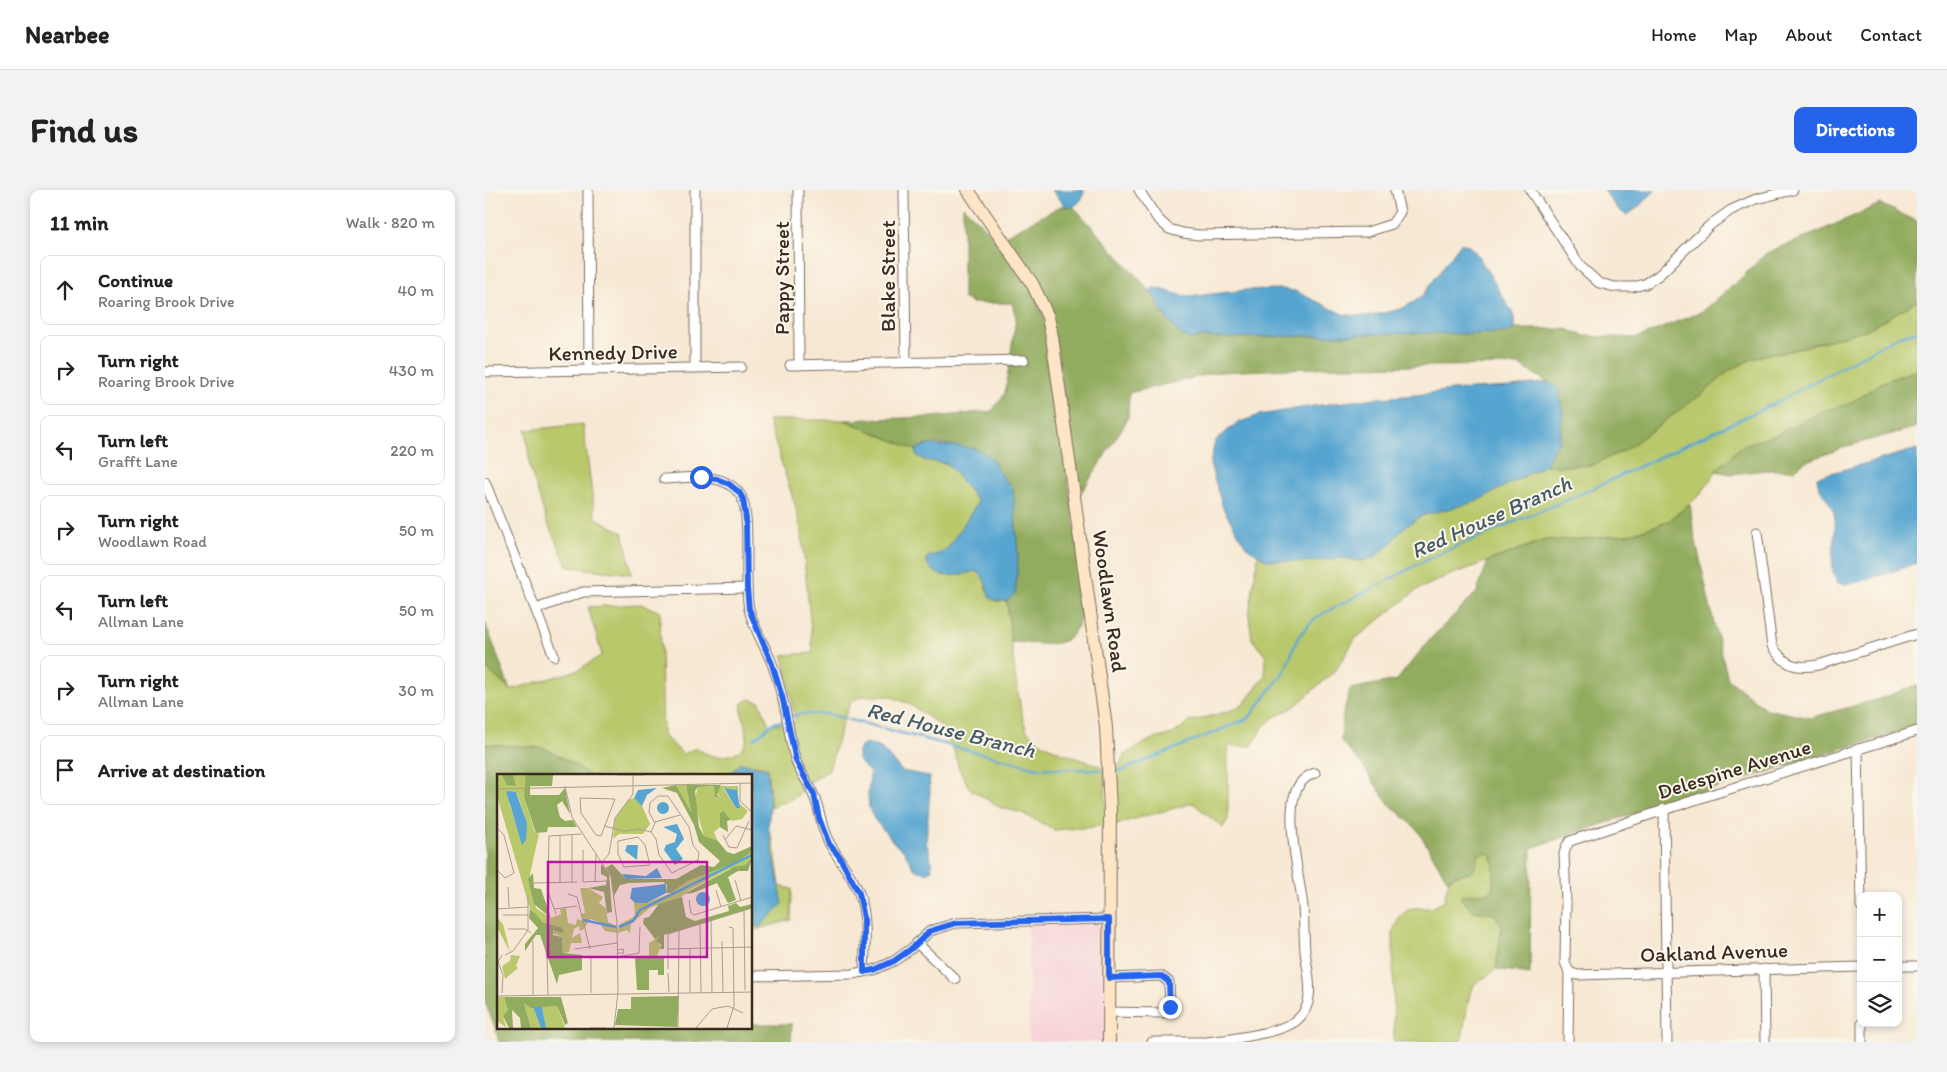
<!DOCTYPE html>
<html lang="en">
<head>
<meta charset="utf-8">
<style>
  :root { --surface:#fff; --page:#f2f2f2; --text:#222; --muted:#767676; --line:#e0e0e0; --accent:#2563eb }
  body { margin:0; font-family:Itim,sans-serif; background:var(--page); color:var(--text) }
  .controls { position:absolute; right:15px; bottom:15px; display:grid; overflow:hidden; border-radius:10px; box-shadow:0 2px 8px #0003 }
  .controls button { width:45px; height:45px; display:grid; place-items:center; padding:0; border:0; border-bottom:1px solid var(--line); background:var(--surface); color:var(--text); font:25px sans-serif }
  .stop { position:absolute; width:15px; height:15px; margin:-11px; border:4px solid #2563eb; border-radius:50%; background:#fff }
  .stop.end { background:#2563eb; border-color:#fff; box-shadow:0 1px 5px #0008 }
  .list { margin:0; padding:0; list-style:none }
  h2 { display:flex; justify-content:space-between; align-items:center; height:65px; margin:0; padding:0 20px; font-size:21px }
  h2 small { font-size:16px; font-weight:400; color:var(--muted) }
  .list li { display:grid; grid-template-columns:32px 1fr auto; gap:15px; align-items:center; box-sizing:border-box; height:70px; margin:0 10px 10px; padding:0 10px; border:1px solid var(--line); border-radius:10px }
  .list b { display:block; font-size:19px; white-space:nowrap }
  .list p { margin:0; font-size:16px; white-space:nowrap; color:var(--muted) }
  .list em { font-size:16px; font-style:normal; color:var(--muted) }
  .icon { flex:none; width:28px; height:28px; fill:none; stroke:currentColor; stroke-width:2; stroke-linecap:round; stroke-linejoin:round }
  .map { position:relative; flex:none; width:1432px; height:852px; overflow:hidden; border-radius:10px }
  header { display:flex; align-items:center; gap:30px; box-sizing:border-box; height:70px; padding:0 25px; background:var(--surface); border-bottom:1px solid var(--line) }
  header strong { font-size:24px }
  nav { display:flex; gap:28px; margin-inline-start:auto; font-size:18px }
  .intro { display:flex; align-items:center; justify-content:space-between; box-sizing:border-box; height:120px; padding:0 30px }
  h1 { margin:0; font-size:35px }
  .button { padding:12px 22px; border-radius:10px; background:var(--accent); color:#fff; font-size:18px; font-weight:700 }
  main { display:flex; gap:30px; padding:0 30px }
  aside { flex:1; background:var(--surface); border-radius:10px; box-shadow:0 2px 8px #0003 }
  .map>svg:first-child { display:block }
</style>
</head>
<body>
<header>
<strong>Nearbee</strong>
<nav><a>Home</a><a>Map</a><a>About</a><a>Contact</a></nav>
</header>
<div class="intro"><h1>Find us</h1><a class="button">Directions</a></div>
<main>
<aside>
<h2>11 min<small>Walk · 820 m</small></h2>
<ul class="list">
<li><svg class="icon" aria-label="ahead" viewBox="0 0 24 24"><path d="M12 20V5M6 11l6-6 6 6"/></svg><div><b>Continue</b><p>Roaring Brook Drive</p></div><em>40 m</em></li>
<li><svg class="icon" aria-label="right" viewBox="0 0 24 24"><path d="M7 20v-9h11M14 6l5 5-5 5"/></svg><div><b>Turn right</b><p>Roaring Brook Drive</p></div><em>430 m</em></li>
<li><svg class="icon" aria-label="left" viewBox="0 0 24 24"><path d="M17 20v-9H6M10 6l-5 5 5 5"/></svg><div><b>Turn left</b><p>Grafft Lane</p></div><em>220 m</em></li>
<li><svg class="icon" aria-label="right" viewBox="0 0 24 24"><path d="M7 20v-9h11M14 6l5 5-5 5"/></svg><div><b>Turn right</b><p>Woodlawn Road</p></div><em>50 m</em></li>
<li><svg class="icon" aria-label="left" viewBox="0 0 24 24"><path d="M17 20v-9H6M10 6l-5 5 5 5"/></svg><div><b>Turn left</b><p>Allman Lane</p></div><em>50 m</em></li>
<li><svg class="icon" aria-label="right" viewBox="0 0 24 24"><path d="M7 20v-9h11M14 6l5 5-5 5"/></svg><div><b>Turn right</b><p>Allman Lane</p></div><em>30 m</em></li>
<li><svg class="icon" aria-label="arrive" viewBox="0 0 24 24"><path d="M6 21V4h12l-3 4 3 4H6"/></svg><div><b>Arrive at destination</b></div></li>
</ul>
</aside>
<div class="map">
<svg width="1432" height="852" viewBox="0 0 1432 852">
  <rect width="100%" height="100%" fill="#fbf7ec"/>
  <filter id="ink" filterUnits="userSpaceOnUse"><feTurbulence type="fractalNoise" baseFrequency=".02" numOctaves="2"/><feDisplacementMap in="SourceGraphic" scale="10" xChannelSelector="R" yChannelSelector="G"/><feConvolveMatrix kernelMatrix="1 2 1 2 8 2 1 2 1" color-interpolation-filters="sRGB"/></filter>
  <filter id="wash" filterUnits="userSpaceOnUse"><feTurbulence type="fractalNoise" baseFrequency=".0096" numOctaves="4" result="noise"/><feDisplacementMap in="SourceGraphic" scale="20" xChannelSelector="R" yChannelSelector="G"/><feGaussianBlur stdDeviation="1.12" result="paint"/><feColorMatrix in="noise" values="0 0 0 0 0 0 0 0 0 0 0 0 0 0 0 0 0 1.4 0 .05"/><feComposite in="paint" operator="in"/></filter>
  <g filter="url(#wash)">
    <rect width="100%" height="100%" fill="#f7e8d3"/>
    <path fill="#f6cfd6" d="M543,734H620V852H544Z"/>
    <g fill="#b8c86b" stroke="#7a7944">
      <path d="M1432,111V180L1398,192L1364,214L1341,220L1288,246L1258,255L1231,281L1216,304L1184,331L1146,344L1101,349L1060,350L960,387L932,400L870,449L851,480L809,517L788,528L778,537L767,556H743V629L738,638L708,613L628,635V581L632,582L639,565L665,550L688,544L704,532L741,522L757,516L780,486L781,467L767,449L764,425L773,365L782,370L860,368L875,371L906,353L917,339L936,326L959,319L1031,291L1060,275L1076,276L1107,275L1140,260L1221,201L1245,180L1265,170L1286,163H1297L1383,139Z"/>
      <path d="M283,230H359L431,260V265C440,273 452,269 462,274C472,279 486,303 493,312L468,353L443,374L454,383H482L490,381L496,383L500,390L501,399L512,411H522C524,431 533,532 544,543C560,560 597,569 620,578L621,636L569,640L537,623L516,618L485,599L474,579L469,561L455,535L423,513L403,506H377L366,512L358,531L344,580L327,591L309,608L286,617L282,577L255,573L243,586H105L87,573L59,558L0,554V477L25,500L93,480L117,465L103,417L156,414L175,422L178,545L198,564L211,558C223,565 231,569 244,565C277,556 253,532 257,513L265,509L275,512L284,535L311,532L298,465L328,463L317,345L310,315Z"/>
      <path d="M98,234L110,327L138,343L147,384L83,377L62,332L45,278L41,240Z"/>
      <path d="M282,636C291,656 292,674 295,696L307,699L306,730L266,741V735L275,737L298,714Z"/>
      <path d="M999,662L1006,664L1009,674L1008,699L1003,703L977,705L988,721L1009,724L1017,735L1011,779L1001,787L990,793L984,807L977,848L974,852H909L908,741L914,727L926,718H947L959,711C964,688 962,686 986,683L991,675L993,665Z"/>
    </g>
    <g fill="#92ac5f" stroke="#666b3e">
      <path d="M1395,14L1432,31V111L1383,139L1297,163H1286L1265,170L1245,180L1221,201L1140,260L1107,275L1076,276L1060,275L1074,250L1078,224L1073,198L1034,175L850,177L733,182L644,203L643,229L594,306L570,146L520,46L578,15L581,17L588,16L665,101L693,143L706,149L715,147L739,148L935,143H1015L1029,139H1081L1099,146L1152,148L1218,121L1254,90L1281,63L1333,42Z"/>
      <path d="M478,16L513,50L545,97L559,129L600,408C591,462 574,455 526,452L522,411L530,403L532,385L533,366L528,299L511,279L507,268C486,261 451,245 431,260L359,230L449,227L507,221L520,203L531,128L527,113H487L478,108Z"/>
      <path d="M1432,180V237L1363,256L1319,272L1309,280H1281L1247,284L1230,281L1258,255L1288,246L1341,220L1364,214L1398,192Z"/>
      <path d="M1205,313L1208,338L1227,425L1243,489L1281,519L1325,528L1394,509L1432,495V536L1175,615L1046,658L1045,784L1011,779L1017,735L1009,724L988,721L975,708L977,705L1003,703L1008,699L1009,674L1006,664L999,662L993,665L991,675L986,683L970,685L963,691L932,639L902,612L878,576L856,551L858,524L865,499L912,490L946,448L992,402L1003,371L1060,350L1101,349L1146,344L1184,331Z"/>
      <path d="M0,432L25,500L0,477Z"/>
      <path d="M0,554L59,558L87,573L105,586H14V838H266V834H307L306,852H14L9,834L0,813Z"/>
    </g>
    <g fill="#57a5d0" stroke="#496877">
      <path d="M567,0H599C599,10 591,18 581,17Z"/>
      <path d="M1119,0H1171L1151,19L1142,25C1131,20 1126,10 1119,0Z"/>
      <path d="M975,54C983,53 986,58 992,64L1027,122L1029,127V139L1024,142L992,144L935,143L739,148L715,147L706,149L696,145L683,130L665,101L668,98H672L702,107L760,100L797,99L810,101L860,125L885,126L916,119L929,112L938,105Z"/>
      <path d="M1061,192L1073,198L1078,224L1074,250L1060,275L990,312L936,326L917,339L906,353L889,368L875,371L860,368L819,372L782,370L761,357L738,318L725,274L730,251L752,233L775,225L821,217L882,209L931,205L967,200L1027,197Z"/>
      <path d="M444,255L472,256L491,259L507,268L512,279L528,299L533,366L532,385L530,403L522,411H512L505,408C500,397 502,386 490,381C472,386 451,392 441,371L442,367L456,363L464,357L493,312L463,274L439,270L431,265V260L436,257Z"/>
      <path d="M1432,259V373C1416,378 1367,398 1353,393C1340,375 1354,343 1349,323C1345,310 1332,300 1332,287Z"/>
      <path d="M382,553L396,558L417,581L444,586L445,601L441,653L445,663L447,680L440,683L429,679L419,661L411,655L389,629L384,618L383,605L385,583L373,570V561L377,555Z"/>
      <path d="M255,573L282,578L285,617L283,636L298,714L275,737L266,735V586H243Z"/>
    </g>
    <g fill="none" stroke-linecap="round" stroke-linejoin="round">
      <g stroke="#57a5d0" stroke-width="2.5">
        <path d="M308,526L315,524H342L553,578L617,580"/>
        <path d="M269,549L287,534L296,531"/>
        <path d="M631,581H636L764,528L799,482L813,447L830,428L951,365L1098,303L1290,213L1412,147L1432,141"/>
      </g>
    </g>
  </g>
  <g filter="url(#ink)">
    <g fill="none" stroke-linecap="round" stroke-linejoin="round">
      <defs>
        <g id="street">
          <path d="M103,0L104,180"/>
          <path d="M210,0V178"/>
          <path d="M313,0L314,175"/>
          <path d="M419,0L421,172"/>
          <path d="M654,0L672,28L684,39L698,43L714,45L882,42L907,34L915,22L910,0"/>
          <path d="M1045,0L1095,76L1114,93L1130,97H1148L1160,94L1174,85L1225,35L1246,20L1271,9L1308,0"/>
          <path d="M305,175L539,170"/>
          <path d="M0,182L256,177"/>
          <path d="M179,289C204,288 236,281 254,303C268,319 258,392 264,419C268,437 279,454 286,471C291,483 294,495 297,507C304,529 304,553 312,574C316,584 324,593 328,604C336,620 335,638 345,654C354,670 367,685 374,703C383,727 380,756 379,782"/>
          <path d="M0,292L69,466"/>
          <path d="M1272,342L1287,456C1300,476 1311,479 1333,475L1432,444"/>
          <path d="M51,419L98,402L262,398"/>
          <path d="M1373,559L1376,716"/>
          <path d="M1179,619L1182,852"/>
          <path d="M432,753L470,789"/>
          <path d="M1413,776H1432"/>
          <path d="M1279,779L1280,852"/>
          <path d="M1084,782L1092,785L1376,777"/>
          <path d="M266,786L367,784L389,780L409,771L426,759L445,741L471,733L623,729"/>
          <path d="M623,822L677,823L685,817L684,792L676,786L624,788"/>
          <path d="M1377,833V852"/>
          <path d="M667,852H717"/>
          <path d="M721,852C742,850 797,843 812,830C832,813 823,784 820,762C819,747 819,731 818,716C814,686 802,635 809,607C812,595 818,587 830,583"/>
          <path d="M1083,852L1084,782L1080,772L1081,712L1079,664L1081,657L1085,651L1228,604L1432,541"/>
        </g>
        <path id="secondary" d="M483,0L548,95L563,127L567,147L621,537L625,620L624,852"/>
      </defs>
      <use href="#street" stroke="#7d6c5d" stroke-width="11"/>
      <use href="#secondary" stroke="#7d6c5d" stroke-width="14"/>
      <use href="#street" stroke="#fff" stroke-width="9"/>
      <use href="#secondary" stroke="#fde5c5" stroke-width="12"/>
    </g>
  </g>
  <g fill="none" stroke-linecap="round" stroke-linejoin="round" filter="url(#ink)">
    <path stroke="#2563eb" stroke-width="6" d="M216,287L232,289L244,294L254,302L258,309L261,329L262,398L264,419L287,474L298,510L311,571L329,604L334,628L344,654L354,666L374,703L379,728V782L389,780L409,771L426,759L445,741L471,733L624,729V788L676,786L684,792L685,817"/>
  </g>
  <g text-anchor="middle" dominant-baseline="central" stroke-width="4" stroke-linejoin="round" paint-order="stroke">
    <g font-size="21" fill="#3b2a1e" stroke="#fbf7ec">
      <text transform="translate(402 86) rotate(-90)">Blake Street</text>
      <text transform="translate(296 88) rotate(-90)">Pappy Street</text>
      <text transform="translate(128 162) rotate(-1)">Kennedy Drive</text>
      <text transform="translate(625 411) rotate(82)">Woodlawn Road</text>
      <text transform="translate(1249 579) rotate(-17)">Delespine Avenue</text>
      <text transform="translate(1229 762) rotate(-2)">Oakland Avenue</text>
    </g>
    <g font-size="22" font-style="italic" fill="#465b65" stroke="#fbf7ec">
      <text transform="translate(1006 327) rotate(-24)">Red House Branch</text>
      <text transform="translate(466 540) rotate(14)">Red House Branch</text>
    </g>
  </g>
  <g transform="translate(12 584)">
    <rect width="255" height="255" fill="#f7e8d3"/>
    <path d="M0,1H52L30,12L27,23L38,58L42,60L33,100L39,134L54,144L64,140L63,135L69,134L71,149L79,151L80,145L86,147L84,140L88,139L83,114H91L106,123L102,129L109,134L111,148L120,152V159L108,157L102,148L93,145L86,156L83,157L82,152L77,155L75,164L83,159L85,169H74L72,178L66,179L65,163L55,159L57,156L64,159L66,156L42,146L33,135L0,22ZM20,19L30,49L23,62L12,29ZM179,11H189L194,38L191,36ZM217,12L220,24H224L220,19L224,12H241V28L251,37L245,45L235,47L227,37L223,53L217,58L221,68L207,62L197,28L201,13ZM226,14L239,16L243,34H239ZM137,24L143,27L153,50L146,60H122L116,65L118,44L131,26ZM255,77V84L248,91L232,95L191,117L182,125L154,133L134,150L133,159L130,156L121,159L122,151L138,142L137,129H150L174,119L191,107L241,88ZM0,144L6,150L13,178L0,153ZM163,162V175L159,184H152V169ZM14,181L23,182L19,192L21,194L8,205L5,192L13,187ZM0,223H7L10,232L11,237L6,242L9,253L0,247ZM27,229L36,233L44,254H34ZM60,232L68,254H49L45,233Z" fill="#b8c86b" fill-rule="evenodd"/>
    <path d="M5,1H16L19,12L10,11ZM29,1H56L55,12H33V21H62L68,14L73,40L65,27L60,31L63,43L68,47L76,46L80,53H51L50,58L39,59L27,23ZM179,11L194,38L189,11H224L220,21L224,24L218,23L217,12L201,13L198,17L202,53L207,62L221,67L230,78L237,80L255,72V77L241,88L191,107L174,119H169L170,111L166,108L132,109L123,111L117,122L114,102L109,94L115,90L129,105H179L204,91L217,93L223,87L202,68L197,51L180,19L165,14ZM227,37L234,46L230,47L231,58L223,53V39ZM255,84L251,97H241L231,103L239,126L231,129L220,109L196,119L187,120L237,93L248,91ZM104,90L112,99L115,138L110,139L107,118L91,114L109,111L110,103L104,100ZM36,99L37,114L44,115L54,144L37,130L31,105ZM185,123L189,143L198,147L232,137L231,132L239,129L243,133L255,130V134L167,161V175H163L164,170L159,167L163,162L158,165L146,149L147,144L152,143L162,130ZM33,135L46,148L65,154L67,158L64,159L56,156V161L65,163L66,179L85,181V196L62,201L60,210L43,161H39L28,177V170L41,154L32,144ZM138,184H167V201H161V196H152V216H140ZM182,222L180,253L118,251L121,235H134V223ZM7,223H64L71,249L68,251L60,232L34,234L27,229L34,254H24L23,244L15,236L16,254H12L6,242L11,236Z" fill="#92ac5f"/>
    <path d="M160,14L150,21L145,32L137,24L141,16ZM227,14L240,16L243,34H239ZM9,17L19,18L30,49L29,66L25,71ZM160 34a6 6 0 1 1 12 0a6 6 0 1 1-12 0ZM180,50L187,65L179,75L186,85L178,91L167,76L169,71L178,68L180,60L166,53ZM130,71H141L140,86L128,77ZM160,94L165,104L129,105L125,100L149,102ZM169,110V119L150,129H138L133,124L135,114ZM199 125a7 7 0 1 1 14 0a7 7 0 1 1-14 0ZM36,233H45L49,254H44Z" fill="#57a5d0"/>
    <path fill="none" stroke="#57a5d0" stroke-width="2.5" d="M86,146L119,153M122,153L136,147L143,136L255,81"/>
    <path fill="none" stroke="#ac9c8b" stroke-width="1" d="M120,1H147M243,9V27L255,38M68,12L75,43L114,103L120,148L121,218M0,15L255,9M83,24L118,25L104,62L99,61L84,39ZM0,40V56M158,48L183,41M107,52L127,57L142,55L154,58L159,65L162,81L175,99L201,86L202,79L196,71L192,53L171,22H161L153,29L152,38L158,49L154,58M63,61V108M226,61L232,73L240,74L252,47M141,63L148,71L153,91L127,93L121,80V67ZM228,66L239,52L255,56M86,76V108M105,88L112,80L118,44L136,20V1M0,96L8,104L17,99L7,61L1,55M238,106L244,127M75,108V61M86,108L111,107M98,108L99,80M37,109L80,108M51,109L52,62L85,60M11,113L12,133M50,115L59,140M219,116L224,133M71,120L80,123L93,175M192,126L194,139L197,141L255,123M0,135L31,133M57,135L80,132M247,137L248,216M6,141H31M214,147L215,219M203,150L204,219M11,155H28L34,159M36,167V221M225,167L226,219M47,168L50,183L51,221M78,175L120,169M171,175L255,173M193,175V219M120,179H127L126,175L120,176M8,181L16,177L31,156V122M120,183L142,179L143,153M171,195V160L255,134M171,199L172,218M5,219L6,201L1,188L5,181M94,219V184M0,222L255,218M93,254H109M117,254L121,218M181,254L182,157M199,254L215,235L231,232L246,239M230,254L237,232L236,154L232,153"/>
    <path fill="#b5179e" fill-opacity="0.15" stroke="#b5179e" stroke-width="2.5" d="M51,88H210V183H51Z"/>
    <rect width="255" height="255" fill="none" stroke="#3b2a1e" stroke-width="2.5"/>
  </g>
</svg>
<div class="controls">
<button>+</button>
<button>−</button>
<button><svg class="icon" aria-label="layers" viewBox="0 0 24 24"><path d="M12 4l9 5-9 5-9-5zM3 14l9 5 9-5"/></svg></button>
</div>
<div class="stop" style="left:216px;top:287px"></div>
<div class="stop end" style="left:685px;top:817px"></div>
</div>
</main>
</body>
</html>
